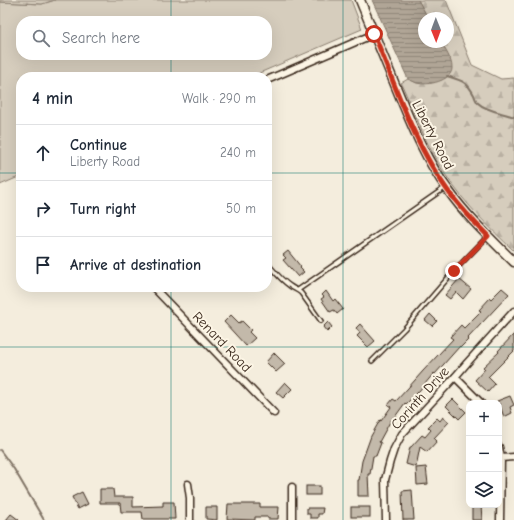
<!DOCTYPE html>
<html lang="en">
<head>
<meta charset="utf-8">
<style>
  :root { --surface:#fff; --page:#f2f2f3; --text:#1f2937; --muted:#747a83; --line:#e0e1e3 }
  body { margin:0; font-family:"Comic Neue",sans-serif; background:var(--page); color:var(--text) }
  .controls { position:absolute; right:12px; bottom:12px; display:grid; overflow:hidden; border-radius:8px; box-shadow:0 4px 16px #0002 }
  .controls button { width:36px; height:36px; display:grid; place-items:center; padding:0; border:0; border-bottom:1px solid var(--line); background:var(--surface); color:var(--text); font:20px sans-serif }
  .compass { position:absolute; left:418px; top:12px; width:36px; height:36px; border-radius:50%; background:var(--surface); box-shadow:0 4px 16px #0002; rotate:179deg }
  .stop { position:absolute; width:12px; height:12px; margin:-9px; border:3px solid #c8321e; border-radius:50%; background:#fff }
  .stop.end { background:#c8321e; border-color:#fff; box-shadow:0 1px 4px #0008 }
  .list { margin:0; padding:0; list-style:none }
  h2 { display:flex; justify-content:space-between; align-items:center; height:52px; margin:0; padding:0 16px; font-size:17px }
  h2 small { font-size:13px; font-weight:400; color:var(--muted) }
  .list li { display:grid; grid-template-columns:26px 1fr auto; gap:12px; align-items:center; box-sizing:border-box; height:56px; padding:0 16px; border-top:1px solid var(--line) }
  .list b { display:block; font-size:15px; white-space:nowrap }
  .list p { margin:0; font-size:13px; white-space:nowrap; color:var(--muted) }
  .list em { font-size:13px; font-style:normal; color:var(--muted) }
  .icon { flex:none; width:22px; height:22px; fill:none; stroke:currentColor; stroke-width:2; stroke-linecap:round; stroke-linejoin:round }
  .map { position:relative; flex:none; width:514px; height:520px; overflow:hidden }
  .search { position:absolute; background:var(--surface); box-shadow:0 4px 16px #0002; left:16px; top:16px; width:256px; height:44px; display:flex; align-items:center; gap:10px; box-sizing:border-box; padding:0 14px; border-radius:16px; color:var(--muted); font-size:15px }
  .panel { position:absolute; background:var(--surface); box-shadow:0 4px 16px #0002; left:16px; top:72px; width:256px; height:220px; border-radius:16px }
  .map>svg:first-child { display:block }
</style>
</head>
<body>
<div class="map">
<svg width="514" height="520" viewBox="0 0 514 520">
  <defs>
    <pattern id="forest-firs" width="22" height="20" patternUnits="userSpaceOnUse"><rect width="22" height="20" fill="#d6cdbd"/><path d="M5 1l3.5 6h-7zM16 11l3.5 6h-7z" fill="#b9b0a2"/></pattern>
    <pattern id="water-rules" width="6" height="5" patternUnits="userSpaceOnUse"><rect width="6" height="5" fill="#b0a596"/><path d="M0 2.5h6" fill="none" stroke="#90877a"/></pattern>
  </defs>
  <rect width="100%" height="100%" fill="#f4eddd"/>
  <filter id="ink" filterUnits="userSpaceOnUse"><feTurbulence type="fractalNoise" baseFrequency=".025" numOctaves="2"/><feDisplacementMap in="SourceGraphic" scale="8" xChannelSelector="R" yChannelSelector="G"/><feConvolveMatrix kernelMatrix="1 2 1 2 8 2 1 2 1" color-interpolation-filters="sRGB"/></filter>
  <g filter="url(#ink)">
    <path fill="#d6cdbd" stroke="#887c6e" fill-rule="evenodd" d="M55,0H351L362,29L250,77H21V176L0,185V2L42,4ZM21,21H267V55H21Z"/>
    <g fill="url(#forest-firs)" stroke="#887c6e">
      <path d="M0,0H55L42,4L0,2Z"/>
      <path d="M418,0H446L472,65L501,79L514,78V251C489,227 464,203 445,174C426,146 415,113 401,83L408,79L417,83L450,60L441,42H448V18H428Z"/>
    </g>
    <path fill="url(#water-rules)" stroke="#817466" d="M372,0H418L428,18H424V42H441C445,50 452,59 452,68C452,81 427,86 417,83C414,82 411,80 408,79Z"/>
    <g fill="none" stroke-linecap="round" stroke-linejoin="round">
      <g stroke="#817466" stroke-width="2">
        <path d="M447,76C460,80 467,81 474,95C475,98 476,101 478,103C486,111 504,113 514,117"/>
        <path d="M0,450L14,469L44,520"/>
      </g>
    </g>
    <g fill="#c3b9aa" stroke="#3b2a1e">
      <path d="M288,251L301,267L300,268L304,272L298,277L283,260L286,258L283,255Z"/>
      <path d="M459,279L471,289L463,299L456,292L450,299L445,295Z"/>
      <path d="M502,288L509,294L468,338L469,339L461,347L460,346L435,374L434,373L419,391L406,404L405,403L392,421L391,420L379,442L381,443L376,456H373L370,474H368L369,496H358V480H359L362,461L371,436L380,420L381,421L391,407L388,405L393,399L396,401L408,388L423,371L453,339L450,337L461,325L464,328L481,311L479,310L490,298L491,299Z"/>
      <path d="M326,291L333,301L335,299L343,309L337,314L334,310L330,312L321,299L324,297L322,295Z"/>
      <path d="M430,314L437,321L432,326L425,320Z"/>
      <path d="M231,315L239,323L242,321L251,330L249,332L255,338L246,346L224,322Z"/>
      <path d="M328,322L332,327L327,332L323,327Z"/>
      <path d="M360,324L375,341L368,347L357,336L360,333L356,328Z"/>
      <path d="M514,334V351L488,377L495,384L488,392L475,380L485,369L483,367L499,352L498,351Z"/>
      <path d="M274,353L285,364L276,372L266,362Z"/>
      <path d="M285,382L292,389L283,398L276,392Z"/>
      <path d="M510,396L514,405L510,407L512,413L504,417L499,403L497,401Z"/>
      <path d="M453,399L466,412L459,419L446,406Z"/>
      <path d="M443,417L449,422L434,438L437,441L427,452L420,447L416,467L406,464L410,447H411L422,435L425,437L431,430L428,427L437,418L440,421Z"/>
      <path d="M426,467L428,484L417,485L416,468Z"/>
      <rect x="306" y="486" width="14" height="9"/>
      <path d="M100,489H113L114,497H133V507L163,506V502H174L175,519H143L142,512H121L120,503H100Z"/>
      <path d="M412,490L414,520H403L402,491Z"/>
      <path d="M82,492L88,504L78,509L72,497Z"/>
      <path d="M228,504H260V507H279L278,519H268V517H255V520L227,519Z"/>
      <path d="M472,505H481L482,520H472Z"/>
      <path d="M206,507H217V520L206,519Z"/>
      <rect x="351" y="507" width="19" height="10"/>
      <path d="M307,508H323L322,514H318V518H310V514H307Z"/>
      <path d="M11,514L19,520H6Z"/>
    </g>
    <g fill="none" stroke-linecap="round" stroke-linejoin="round">
      <defs>
        <g id="service">
          <path d="M267,263C274,271 281,280 290,286C294,289 298,290 301,293L321,321"/>
          <path d="M298,290L446,187"/>
          <path d="M372,361L404,329L454,271L488,236"/>
        </g>
        <g id="minor">
          <path d="M267,80L374,34"/>
          <path d="M153,287L274,413"/>
          <path d="M455,377L481,403"/>
          <path d="M499,447L501,458L500,520"/>
          <path d="M501,458L514,457"/>
          <path d="M188,484L190,498V520"/>
          <path d="M292,487V520"/>
          <path d="M386,520L385,480L390,461L394,449L402,434L455,377L467,363L514,311"/>
        </g>
        <path id="tertiary" d="M360,0C372,29 384,58 396,87C411,123 425,159 448,190C467,217 491,239 514,262"/>
      </defs>
      <use href="#service" stroke="#3b2a1e" stroke-width="6"/>
      <use href="#minor" stroke="#3b2a1e" stroke-width="9"/>
      <use href="#tertiary" stroke="#3b2a1e" stroke-width="11"/>
      <use href="#service" stroke="#fcf5e5" stroke-width="3"/>
      <use href="#minor" stroke="#fcf5e5" stroke-width="6"/>
      <use href="#tertiary" stroke="#fcf5e5" stroke-width="8"/>
    </g>
  </g>
  <g fill="none" stroke-linecap="round" stroke-linejoin="round" filter="url(#ink)">
    <path stroke="#c8321e" stroke-width="5" d="M374,34C396,87 414,144 448,191C460,207 474,222 488,236L454,271"/>
  </g>
  <path fill="none" stroke="#0f766e" stroke-width="1" stroke-opacity="0.55" d="M171,0V21M343,0V520M171,55V77M0,173H21M267,173H514M171,287V520M0,347H514"/>
  <g text-anchor="middle" dominant-baseline="central" stroke-width="4" stroke-linejoin="round" paint-order="stroke">
    <g font-size="14" fill="#3b2a1e" stroke="#fcf5e5">
      <text transform="translate(433 135) rotate(63)">Liberty Road</text>
      <text transform="translate(222 342) rotate(46)">Renard Road</text>
      <text transform="translate(420 398) rotate(-48)">Corinth Drive</text>
    </g>
  </g>
</svg>
<div class="controls">
<button>+</button>
<button>−</button>
<button><svg class="icon" aria-label="layers" viewBox="0 0 24 24"><path d="M12 4l9 5-9 5-9-5zM3 14l9 5 9-5"/></svg></button>
</div>
<svg class="compass" viewBox="-18 -18 36 36"><path d="M0-13l5 13h-10z" fill="#e53935"/><path d="M0 13l5-13h-10z" fill="#747a83"/></svg>
<div class="stop" style="left:374px;top:34px"></div>
<div class="stop end" style="left:454px;top:271px"></div>
<div class="search"><svg class="icon" aria-label="search" viewBox="0 0 24 24"><circle cx="10" cy="10" r="6"/><path d="M15 15l6 6"/></svg>Search here</div>
<section class="panel">
<h2>4 min<small>Walk · 290 m</small></h2>
<ul class="list">
<li><svg class="icon" aria-label="ahead" viewBox="0 0 24 24"><path d="M12 20V5M6 11l6-6 6 6"/></svg><div><b>Continue</b><p>Liberty Road</p></div><em>240 m</em></li>
<li><svg class="icon" aria-label="right" viewBox="0 0 24 24"><path d="M7 20v-9h11M14 6l5 5-5 5"/></svg><div><b>Turn right</b></div><em>50 m</em></li>
<li><svg class="icon" aria-label="arrive" viewBox="0 0 24 24"><path d="M6 21V4h12l-3 4 3 4H6"/></svg><div><b>Arrive at destination</b></div></li>
</ul>
</section>
</div>
</body>
</html>
